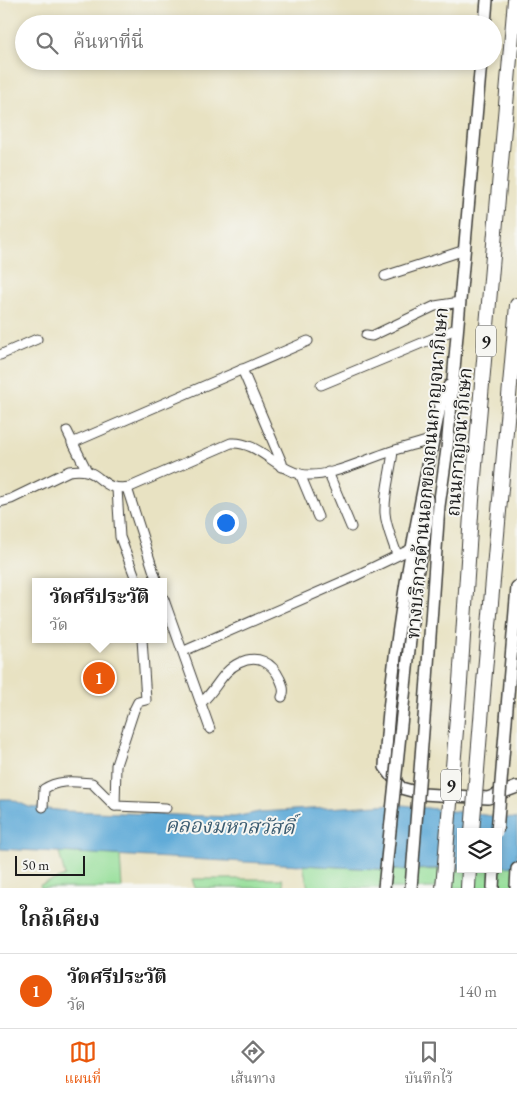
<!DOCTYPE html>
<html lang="th">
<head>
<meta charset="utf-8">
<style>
  :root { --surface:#fff; --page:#f6f6f6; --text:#222; --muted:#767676; --line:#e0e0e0; --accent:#ea580c }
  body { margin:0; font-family:"EB Garamond","Noto Serif Thai",serif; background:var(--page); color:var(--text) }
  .controls { position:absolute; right:15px; bottom:15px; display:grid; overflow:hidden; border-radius:0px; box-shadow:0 2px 8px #0003 }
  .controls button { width:45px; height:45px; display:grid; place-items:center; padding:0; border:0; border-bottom:1px solid var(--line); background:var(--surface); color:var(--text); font:25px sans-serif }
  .scale { position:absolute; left:15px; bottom:12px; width:70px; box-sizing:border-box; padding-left:5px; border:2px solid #1c1c1c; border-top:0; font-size:14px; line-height:18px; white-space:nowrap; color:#1c1c1c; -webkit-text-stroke:4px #f6f6f2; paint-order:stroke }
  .you { position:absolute; left:225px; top:522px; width:18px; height:18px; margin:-12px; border:4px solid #fff; border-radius:50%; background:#1a73e8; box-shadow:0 0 0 8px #1a73e833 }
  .badge { display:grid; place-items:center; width:32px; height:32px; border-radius:50%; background:var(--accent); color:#fff; font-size:16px; font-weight:700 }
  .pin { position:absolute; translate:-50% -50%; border:2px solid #fff; box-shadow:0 1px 5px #0006 }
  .popup { position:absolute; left:32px; top:578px; width:135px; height:65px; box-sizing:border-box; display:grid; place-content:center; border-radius:0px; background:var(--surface); filter:drop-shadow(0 1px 4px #0005); font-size:16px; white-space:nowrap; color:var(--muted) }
  .popup b { font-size:19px; color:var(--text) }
  .popup::after { content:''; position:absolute; left:50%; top:100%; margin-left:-10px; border:10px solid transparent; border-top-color:var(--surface) }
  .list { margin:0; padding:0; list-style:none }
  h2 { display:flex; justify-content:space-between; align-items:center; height:65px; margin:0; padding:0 20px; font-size:21px }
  h2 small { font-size:16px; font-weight:400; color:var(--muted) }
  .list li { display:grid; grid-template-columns:32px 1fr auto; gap:15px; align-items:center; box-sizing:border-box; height:75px; padding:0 20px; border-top:1px solid var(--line) }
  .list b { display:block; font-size:19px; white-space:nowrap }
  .list p { margin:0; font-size:16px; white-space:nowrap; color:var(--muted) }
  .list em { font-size:16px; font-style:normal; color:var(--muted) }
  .icon { flex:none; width:28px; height:28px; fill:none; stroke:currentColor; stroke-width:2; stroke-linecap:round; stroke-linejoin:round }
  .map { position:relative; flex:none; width:517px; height:888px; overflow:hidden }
  .search { position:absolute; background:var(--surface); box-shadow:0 2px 8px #0003; left:15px; right:15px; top:15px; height:55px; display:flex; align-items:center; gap:12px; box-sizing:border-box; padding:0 18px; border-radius:28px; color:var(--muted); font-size:19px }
  .sheet { height:140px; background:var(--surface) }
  nav { display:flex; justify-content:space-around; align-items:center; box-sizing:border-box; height:70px; border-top:1px solid var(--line); background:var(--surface); font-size:14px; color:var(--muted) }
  nav a { display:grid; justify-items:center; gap:2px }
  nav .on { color:var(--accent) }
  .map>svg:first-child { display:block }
</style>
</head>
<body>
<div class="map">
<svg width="517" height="888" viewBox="0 0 517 888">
  <rect width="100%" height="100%" fill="#f6f6f2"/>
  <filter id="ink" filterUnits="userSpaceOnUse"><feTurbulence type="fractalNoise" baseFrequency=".02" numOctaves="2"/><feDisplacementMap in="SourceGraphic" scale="10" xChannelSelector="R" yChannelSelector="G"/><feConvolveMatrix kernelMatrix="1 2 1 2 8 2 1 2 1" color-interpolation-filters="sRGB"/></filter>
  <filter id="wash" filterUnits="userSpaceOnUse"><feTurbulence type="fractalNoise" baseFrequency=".0096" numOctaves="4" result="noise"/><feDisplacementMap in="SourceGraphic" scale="20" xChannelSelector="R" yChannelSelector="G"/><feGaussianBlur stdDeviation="1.12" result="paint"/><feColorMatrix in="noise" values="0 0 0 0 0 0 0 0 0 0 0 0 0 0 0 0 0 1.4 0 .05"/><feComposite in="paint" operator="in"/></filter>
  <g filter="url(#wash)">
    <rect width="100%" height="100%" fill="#e8e2c2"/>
    <g fill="#96df9a" stroke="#597e5b">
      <path d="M59,852L120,855L122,888H41L40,885L65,876Z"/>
      <path d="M303,865L395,870L498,869V867L517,866V888H308Z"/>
      <path d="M192,879H282L284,888H195Z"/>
    </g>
    <path fill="#60abd8" stroke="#3e647a" d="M0,799H11L29,807L66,811L234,817L259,812L395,804L517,819V866L498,867V832H461V868L395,870L0,849Z"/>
  </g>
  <g filter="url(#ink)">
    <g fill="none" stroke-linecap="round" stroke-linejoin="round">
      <defs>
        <g id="minor">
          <path d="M385,276L465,250"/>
          <path d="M366,335L372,336L435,306L460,302"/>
          <path d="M0,355L37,339"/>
          <path d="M242,369L282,463L281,467"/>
          <path d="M321,385L458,328"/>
          <path d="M67,431L86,469"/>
          <path d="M72,443L308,341"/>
          <path d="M393,451C391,471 384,493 385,513C386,527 393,542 397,555"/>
          <path d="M328,472L351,527"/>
          <path d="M300,474L318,517"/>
          <path d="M127,488L157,582"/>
          <path d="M117,489L120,537L137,582"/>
          <path d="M0,502L11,499L69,471C104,465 96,493 130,487L231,443C258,441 274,468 300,474C325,480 364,460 389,452C403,447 419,444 433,439"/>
          <path d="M163,597L210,729"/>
          <path d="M184,651L353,577L411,549"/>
          <path d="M202,702C216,690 222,671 239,663C257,654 272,662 280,679C283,685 285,691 282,697"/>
          <path d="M115,806L116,765L134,710L138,702L146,700L142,639"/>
          <path d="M43,807L44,789C59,779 75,782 92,783L115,806L166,808"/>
        </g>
        <g id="major">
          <path d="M485,24L487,0"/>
          <path d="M449,386L441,402C416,522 391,644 385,767L401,788L423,794L488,798L517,787"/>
          <path d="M427,679L439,506L447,449L481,61"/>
          <path d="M509,683L517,587"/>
          <path d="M405,687L417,575L427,520V499"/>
          <path d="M493,888L494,869"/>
          <path d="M516,888L517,869"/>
        </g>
        <g id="highway">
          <path d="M460,682L472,500L515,0"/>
          <path d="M484,683L517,305"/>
          <path d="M468,888L469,869"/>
        </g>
      </defs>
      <use href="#minor" stroke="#3b3a35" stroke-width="11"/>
      <use href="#major" stroke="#3b3a35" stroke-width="14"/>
      <use href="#highway" stroke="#3b3a35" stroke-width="16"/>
      <use href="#minor" stroke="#fff" stroke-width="9"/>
      <use href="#major" stroke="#fff" stroke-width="11"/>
      <use href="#highway" stroke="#fff" stroke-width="14"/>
      <defs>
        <g id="major-bridge">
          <path d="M497,832L509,683"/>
          <path d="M384,888L405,687"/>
          <path d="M411,888L427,679"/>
        </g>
        <g id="highway-bridge">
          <path d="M472,832L484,683"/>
          <path d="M443,888L460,682"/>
        </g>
      </defs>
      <use href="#major-bridge" stroke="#3b3a35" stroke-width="14" stroke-linecap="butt"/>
      <use href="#highway-bridge" stroke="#3b3a35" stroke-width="16" stroke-linecap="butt"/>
      <use href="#major-bridge" stroke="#fff" stroke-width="11"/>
      <use href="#highway-bridge" stroke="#fff" stroke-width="14"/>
    </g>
  </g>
  <g text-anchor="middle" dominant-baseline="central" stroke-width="4" stroke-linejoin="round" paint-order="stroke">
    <g fill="#f6f6f2" stroke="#5d5d5c" stroke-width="1">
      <rect x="476" y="325.5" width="20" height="31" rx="4"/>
      <rect x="441" y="769.5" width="20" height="31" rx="4"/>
    </g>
    <g font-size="18" font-weight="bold" fill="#1c1c1c">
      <text x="486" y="341">9</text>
      <text x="451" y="785">9</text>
    </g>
    <g font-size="19" fill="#1c1c1c" stroke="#f6f6f2">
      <text transform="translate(459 442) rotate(-85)">ถนนกาญจนาภิเษก</text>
      <text transform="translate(427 473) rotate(-85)">ทางบริการด้านนอกของถนนกาญจนาภิเษก</text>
    </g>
    <g font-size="20" font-style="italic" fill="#3b5c71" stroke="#f6f6f2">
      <text transform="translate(230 826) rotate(1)">คลองมหาสวัสดิ์</text>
    </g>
  </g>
</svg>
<div class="controls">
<button><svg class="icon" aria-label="layers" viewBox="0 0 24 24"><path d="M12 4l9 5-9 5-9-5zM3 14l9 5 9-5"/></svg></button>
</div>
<div class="scale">50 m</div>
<div class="you"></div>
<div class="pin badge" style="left:99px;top:678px">1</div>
<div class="popup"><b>วัดศรีประวัติ</b>วัด</div>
<div class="search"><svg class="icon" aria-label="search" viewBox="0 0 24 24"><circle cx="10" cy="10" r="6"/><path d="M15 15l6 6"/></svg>ค้นหาที่นี่</div>
</div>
<section class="sheet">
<h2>ใกล้เคียง<small></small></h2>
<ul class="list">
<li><span class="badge">1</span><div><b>วัดศรีประวัติ</b><p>วัด</p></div><em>140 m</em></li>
</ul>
</section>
<nav>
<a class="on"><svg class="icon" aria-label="map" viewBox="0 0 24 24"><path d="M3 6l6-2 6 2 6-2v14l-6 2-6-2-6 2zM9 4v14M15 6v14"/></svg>แผนที่</a>
<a><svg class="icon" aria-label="directions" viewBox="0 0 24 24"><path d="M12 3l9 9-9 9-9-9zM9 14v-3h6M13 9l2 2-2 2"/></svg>เส้นทาง</a>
<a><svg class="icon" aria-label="saved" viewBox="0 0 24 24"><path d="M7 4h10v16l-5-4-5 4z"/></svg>บันทึกไว้</a>
</nav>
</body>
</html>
